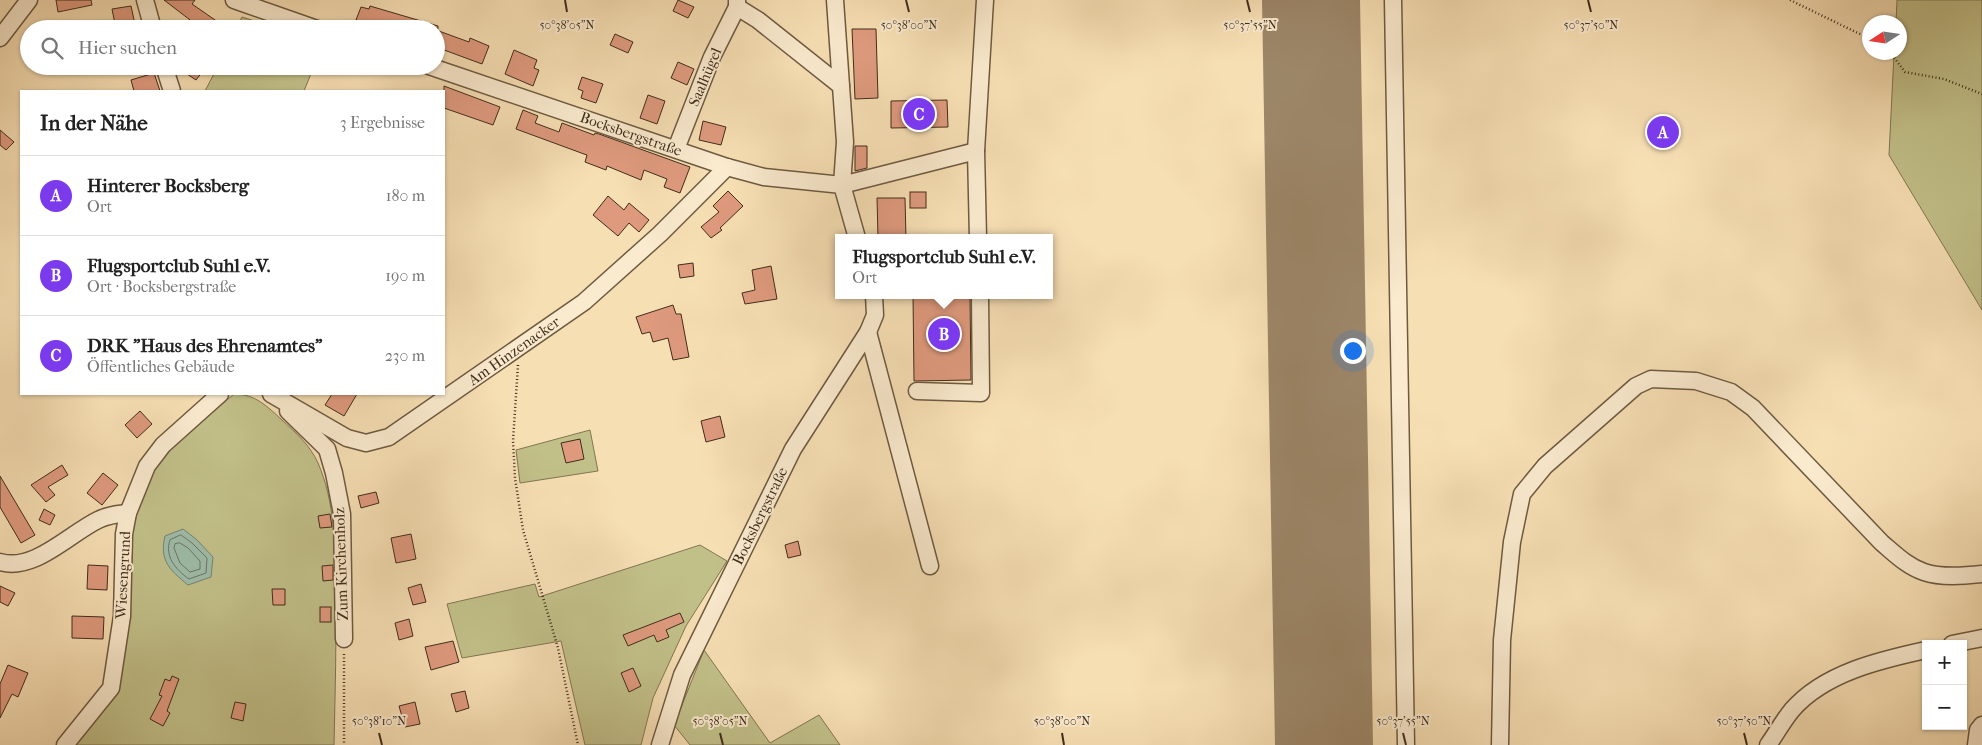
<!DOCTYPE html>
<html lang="de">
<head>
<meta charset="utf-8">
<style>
  :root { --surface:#fff; --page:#f6f6f6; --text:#222; --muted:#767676; --line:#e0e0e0; --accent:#7c3aed }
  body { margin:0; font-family:"IM FELL French Canon",serif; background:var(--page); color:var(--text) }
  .controls { position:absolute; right:15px; bottom:15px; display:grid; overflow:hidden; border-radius:0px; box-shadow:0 1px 4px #0004 }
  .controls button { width:45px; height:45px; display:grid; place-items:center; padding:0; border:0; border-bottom:1px solid var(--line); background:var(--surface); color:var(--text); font:25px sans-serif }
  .compass { position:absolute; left:1862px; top:15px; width:45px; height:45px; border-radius:50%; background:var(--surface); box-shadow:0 1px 4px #0004; rotate:258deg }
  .you { position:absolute; left:1352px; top:350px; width:18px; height:18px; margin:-12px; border:4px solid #fff; border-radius:50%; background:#1a73e8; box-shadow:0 0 0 8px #1a73e833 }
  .badge { display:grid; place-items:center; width:32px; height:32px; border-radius:50%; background:var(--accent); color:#fff; font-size:16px; font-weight:700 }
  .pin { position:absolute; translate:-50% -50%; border:2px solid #fff; box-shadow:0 1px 5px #0006 }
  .popup { position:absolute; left:835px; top:234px; width:218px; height:65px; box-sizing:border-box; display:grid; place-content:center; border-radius:0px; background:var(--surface); filter:drop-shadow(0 1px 4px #0005); font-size:16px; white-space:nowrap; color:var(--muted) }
  .popup b { font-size:19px; color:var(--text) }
  .popup::after { content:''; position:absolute; left:50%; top:100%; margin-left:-10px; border:10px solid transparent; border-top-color:var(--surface) }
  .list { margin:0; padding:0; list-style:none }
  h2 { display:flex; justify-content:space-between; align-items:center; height:65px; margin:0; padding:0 20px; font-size:21px }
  h2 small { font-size:16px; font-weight:400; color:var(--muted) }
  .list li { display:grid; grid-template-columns:32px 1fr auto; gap:15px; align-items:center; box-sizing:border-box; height:80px; padding:0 20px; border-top:1px solid var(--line) }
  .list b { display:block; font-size:19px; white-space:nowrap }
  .list p { margin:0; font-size:16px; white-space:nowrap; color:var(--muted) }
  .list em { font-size:16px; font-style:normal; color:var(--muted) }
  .icon { flex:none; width:28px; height:28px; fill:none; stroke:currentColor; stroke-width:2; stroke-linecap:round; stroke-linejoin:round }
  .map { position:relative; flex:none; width:1982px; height:745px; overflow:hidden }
  .search { position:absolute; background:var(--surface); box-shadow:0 1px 4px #0004; left:20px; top:20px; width:425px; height:55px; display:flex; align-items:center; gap:12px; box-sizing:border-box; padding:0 18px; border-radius:28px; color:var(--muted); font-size:19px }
  .panel { position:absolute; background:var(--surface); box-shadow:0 1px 4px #0004; left:20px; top:90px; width:425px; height:305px; border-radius:0px }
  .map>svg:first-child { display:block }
</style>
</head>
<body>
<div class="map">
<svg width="1982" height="745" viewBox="0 0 1982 745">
  <rect width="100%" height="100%" fill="#f7dfb4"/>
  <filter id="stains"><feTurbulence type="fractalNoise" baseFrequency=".004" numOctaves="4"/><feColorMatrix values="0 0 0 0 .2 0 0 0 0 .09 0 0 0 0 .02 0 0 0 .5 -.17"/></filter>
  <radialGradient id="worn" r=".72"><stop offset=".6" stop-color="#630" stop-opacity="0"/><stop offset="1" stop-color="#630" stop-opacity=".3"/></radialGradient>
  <g fill="#c2c089" stroke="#817652">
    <path d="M1897,0H1982V310L1889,155L1894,53L1900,52V22H1896Z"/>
    <path d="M242,17L279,29H236Z"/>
    <path d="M218,66H314L304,91H205Z"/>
    <path d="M234,394C255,394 267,406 282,420C296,433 310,445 318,463C335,502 335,545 335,586C337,639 335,692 334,745H73L117,692L130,535L138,500L152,471L168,450Z"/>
    <path d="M590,430L598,471L520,483L516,450Z"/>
    <path d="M700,545L727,561L686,626L653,698L641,745H585L561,641L462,658L447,604L535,584L539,597Z"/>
    <path d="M704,650L770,743L819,715L840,745H690L674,725Z"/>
  </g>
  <path fill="#9ebdaa" stroke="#788371" d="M183,529L196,539L213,557L211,577L188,585C170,570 159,561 165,536Z"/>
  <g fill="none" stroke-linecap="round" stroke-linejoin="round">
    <g stroke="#6f7562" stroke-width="1">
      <path d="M181,535L192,543L207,558L206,573L189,579C176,570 164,556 170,540Z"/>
      <path d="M180,543L188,548L200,561V569L190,572L180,563L174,548L175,544Z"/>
    </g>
    <path stroke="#9c8668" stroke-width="98" d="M1311,0L1324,745"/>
  </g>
  <g fill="#df9a7e" stroke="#402d1b">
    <path d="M56,0H91L92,5L58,12Z"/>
    <path d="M164,0H195L192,4L228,29H190L194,23Z"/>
    <path d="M678,0L694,7L688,18L673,11Z"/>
    <path d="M131,6L136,29H116L112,9Z"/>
    <path d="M370,6L438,26V29H372L362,25L363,22L356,20L361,7L369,9Z"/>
    <path d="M852,29H876L878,98L855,99Z"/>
    <path d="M436,30L469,42L470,38L489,46L482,64L436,47Z"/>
    <path d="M615,34L633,42L628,53L610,45Z"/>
    <path d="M514,50L537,60L534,68L539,70L533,86L505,74Z"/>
    <path d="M678,62L694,69L687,85L671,78Z"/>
    <path d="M175,66H196L203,71L196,80Z"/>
    <path d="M154,73L160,91H134L131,80Z"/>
    <path d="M582,77L603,84L596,103L581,98L583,91L578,89Z"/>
    <path d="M444,86L500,107L493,125L444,108Z"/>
    <path d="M648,95L665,101L657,124L640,118Z"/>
    <path d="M947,100L948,127L891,128V101Z"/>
    <path d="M523,110L538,116L535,123L559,132L562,123L594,135L595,133L599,134L690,167L680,193L664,187L667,179L644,170L641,180L607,166L606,170L585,162L587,155L584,154L516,129Z"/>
    <path d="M703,121L726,127L721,145L699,140Z"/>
    <path d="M0,130L14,142L6,150L0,145Z"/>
    <path d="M855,146H867V168L855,171Z"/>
    <path d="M728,191L743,206L720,228L722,230L711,238L701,227L719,212L713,206Z"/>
    <rect x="910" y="192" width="16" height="16"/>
    <path d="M608,196L624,210L629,203L649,220L639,232L629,223L618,236L593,215Z"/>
    <path d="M877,198H905L906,238H878Z"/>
    <path d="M693,263L694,276L680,278L678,265Z"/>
    <path d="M771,266L777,299L745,304L742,293L755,290L752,270Z"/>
    <path d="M913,295H970L971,380L914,381Z"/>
    <path d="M673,305L676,314H681L689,357L673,360L668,338L653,342L650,332L642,334L636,317Z"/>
    <path d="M332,394H357L344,416L325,405Z"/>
    <path d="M140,411L152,424L137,438L125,425Z"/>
    <path d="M720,416L725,437L706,442L701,421Z"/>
    <path d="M580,439L584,459L566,463L561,443Z"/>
    <path d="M62,465L68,475L48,487L55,495L46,502L31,485Z"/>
    <path d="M103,473L118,485L102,505L87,493Z"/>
    <path d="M0,476L35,535L21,543L0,507Z"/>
    <path d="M376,492L379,503L361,508L358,496Z"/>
    <path d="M44,509L55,515L50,525L39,520Z"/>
    <path d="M330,514L332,527L320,528L318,516Z"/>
    <path d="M411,534L416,559L396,563L391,538Z"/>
    <path d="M798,541L801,555L788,558L785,545Z"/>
    <path d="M88,565L108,566L107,590L87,589Z"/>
    <path d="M333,565V580L323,581L322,566Z"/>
    <path d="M421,584L426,602L413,605L408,588Z"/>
    <path d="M0,586L15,593L8,606L0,602Z"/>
    <path d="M272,589H285V605H273Z"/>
    <rect x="320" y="607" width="11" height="15"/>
    <path d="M680,613L684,622L666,630L669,637L657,642L654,635L628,646L623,635Z"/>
    <path d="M72,616L104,617L103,639L72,638Z"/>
    <path d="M409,619L413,636L399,640L395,623Z"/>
    <path d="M453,641L459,662L431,670L425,647Z"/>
    <path d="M8,665L28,673L18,697L12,694L0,718V684Z"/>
    <path d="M633,668L641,686L629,692L621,673Z"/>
    <path d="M172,676L179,679L167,711L170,713L163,726L150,719L162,696L159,695L165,679L170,681Z"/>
    <path d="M465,691L469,708L456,712L451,694Z"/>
    <path d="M235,702L246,704L243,721L231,718Z"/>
    <path d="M415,702L420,724L405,727L399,706Z"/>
  </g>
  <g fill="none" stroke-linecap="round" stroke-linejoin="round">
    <defs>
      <g id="minor">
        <path d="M145,0L153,29"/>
        <path d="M234,0L317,29"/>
        <path d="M737,0V7L758,20L841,86L845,142L842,185L976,151L978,238"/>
        <path d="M835,0L841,86"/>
        <path d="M1393,0L1406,745"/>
        <path d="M0,38L29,0"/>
        <path d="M164,66L172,91"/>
        <path d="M429,66L727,167L764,177L842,185L857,238"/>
        <path d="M676,149L712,57L737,7"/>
        <path d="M976,151L985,0"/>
        <path d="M868,332L930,566"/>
        <path d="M917,391L981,393L980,295"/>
        <path d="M271,394L347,438L366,443L389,437L584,302L660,234L727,167"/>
        <path d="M288,411L327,449L334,473L342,514L344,639"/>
        <path d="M0,562C34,572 69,534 98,520C108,515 117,514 128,513"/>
        <path d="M1952,644L1982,638"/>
        <path d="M65,745L111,688L122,616L124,534L128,513L147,466L163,445L220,394"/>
        <path d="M660,745L682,675L793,449L868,332L875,315L874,295"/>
        <path d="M1500,745L1502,640L1512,542L1522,494L1545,466L1636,386L1651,379L1696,381L1731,392L1753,408L1882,543C1895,554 1907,566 1924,572C1941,578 1964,576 1982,574"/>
        <path d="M1768,745C1776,734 1783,721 1792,710C1824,673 1880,660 1926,650"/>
        <path d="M1976,745L1978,730L1982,725"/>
      </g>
    </defs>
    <use href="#minor" stroke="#6e5a41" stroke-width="19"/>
    <g stroke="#402d1b" stroke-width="2.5" stroke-dasharray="1 2.5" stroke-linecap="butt">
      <path d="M1790,0L1870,39"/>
      <path d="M1890,52L1905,72L1944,79L1982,94"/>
      <path d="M518,365L513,441L515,478L523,530L558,648L578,745"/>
      <path d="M344,654V745"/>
    </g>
    <use href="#minor" stroke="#faeace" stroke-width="16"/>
  </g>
  <path fill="none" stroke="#402d1b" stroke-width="2" d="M565,0L567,12M906,0L909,12M1247,0L1250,12M1588,0L1591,12M379,733L382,745M720,733L723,745M1062,733L1064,745M1403,733L1406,745M1744,733L1747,745"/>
  <g text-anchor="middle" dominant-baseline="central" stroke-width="4" stroke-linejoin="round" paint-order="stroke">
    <g font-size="15" fill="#402d1b" stroke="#faeace">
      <text transform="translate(705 77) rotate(-67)">Saalhügel</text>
      <text transform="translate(631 134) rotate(19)">Bocksbergstraße</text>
      <text transform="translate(514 351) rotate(-35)">Am Hinzenacker</text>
      <text transform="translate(760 516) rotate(-64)">Bocksbergstraße</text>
      <text transform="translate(341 564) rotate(-92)">Zum Kirchenholz</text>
      <text transform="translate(123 575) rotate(-87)">Wiesengrund</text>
    </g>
  </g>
  <g font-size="12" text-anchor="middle" fill="#402d1b" stroke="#faeace" stroke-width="4" stroke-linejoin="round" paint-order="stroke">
    <text x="567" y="29">50°38'05"N</text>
    <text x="909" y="29">50°38'00"N</text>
    <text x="1250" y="29">50°37'55"N</text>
    <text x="1591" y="29">50°37'50"N</text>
    <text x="379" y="725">50°38'10"N</text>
    <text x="720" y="725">50°38'05"N</text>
    <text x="1062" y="725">50°38'00"N</text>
    <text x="1403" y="725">50°37'55"N</text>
    <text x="1744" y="725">50°37'50"N</text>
  </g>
  <rect width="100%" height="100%" filter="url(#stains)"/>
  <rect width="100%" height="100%" fill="url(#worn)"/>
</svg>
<div class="controls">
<button>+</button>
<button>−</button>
</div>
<svg class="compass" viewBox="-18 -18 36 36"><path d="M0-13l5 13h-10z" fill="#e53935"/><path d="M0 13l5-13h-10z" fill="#767676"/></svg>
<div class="you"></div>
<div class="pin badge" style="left:1663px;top:132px">A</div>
<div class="pin badge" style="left:944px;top:334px">B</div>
<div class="popup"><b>Flugsportclub Suhl e.V.</b>Ort</div>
<div class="pin badge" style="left:919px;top:114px">C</div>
<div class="search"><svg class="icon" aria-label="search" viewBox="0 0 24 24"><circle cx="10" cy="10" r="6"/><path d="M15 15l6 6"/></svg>Hier suchen</div>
<section class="panel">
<h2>In der Nähe<small>3 Ergebnisse</small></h2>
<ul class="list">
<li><span class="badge">A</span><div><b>Hinterer Bocksberg</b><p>Ort</p></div><em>180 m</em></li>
<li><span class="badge">B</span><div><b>Flugsportclub Suhl e.V.</b><p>Ort · Bocksbergstraße</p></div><em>190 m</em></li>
<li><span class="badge">C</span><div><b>DRK &quot;Haus des Ehrenamtes&quot;</b><p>Öffentliches Gebäude</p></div><em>230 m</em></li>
</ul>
</section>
</div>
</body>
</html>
